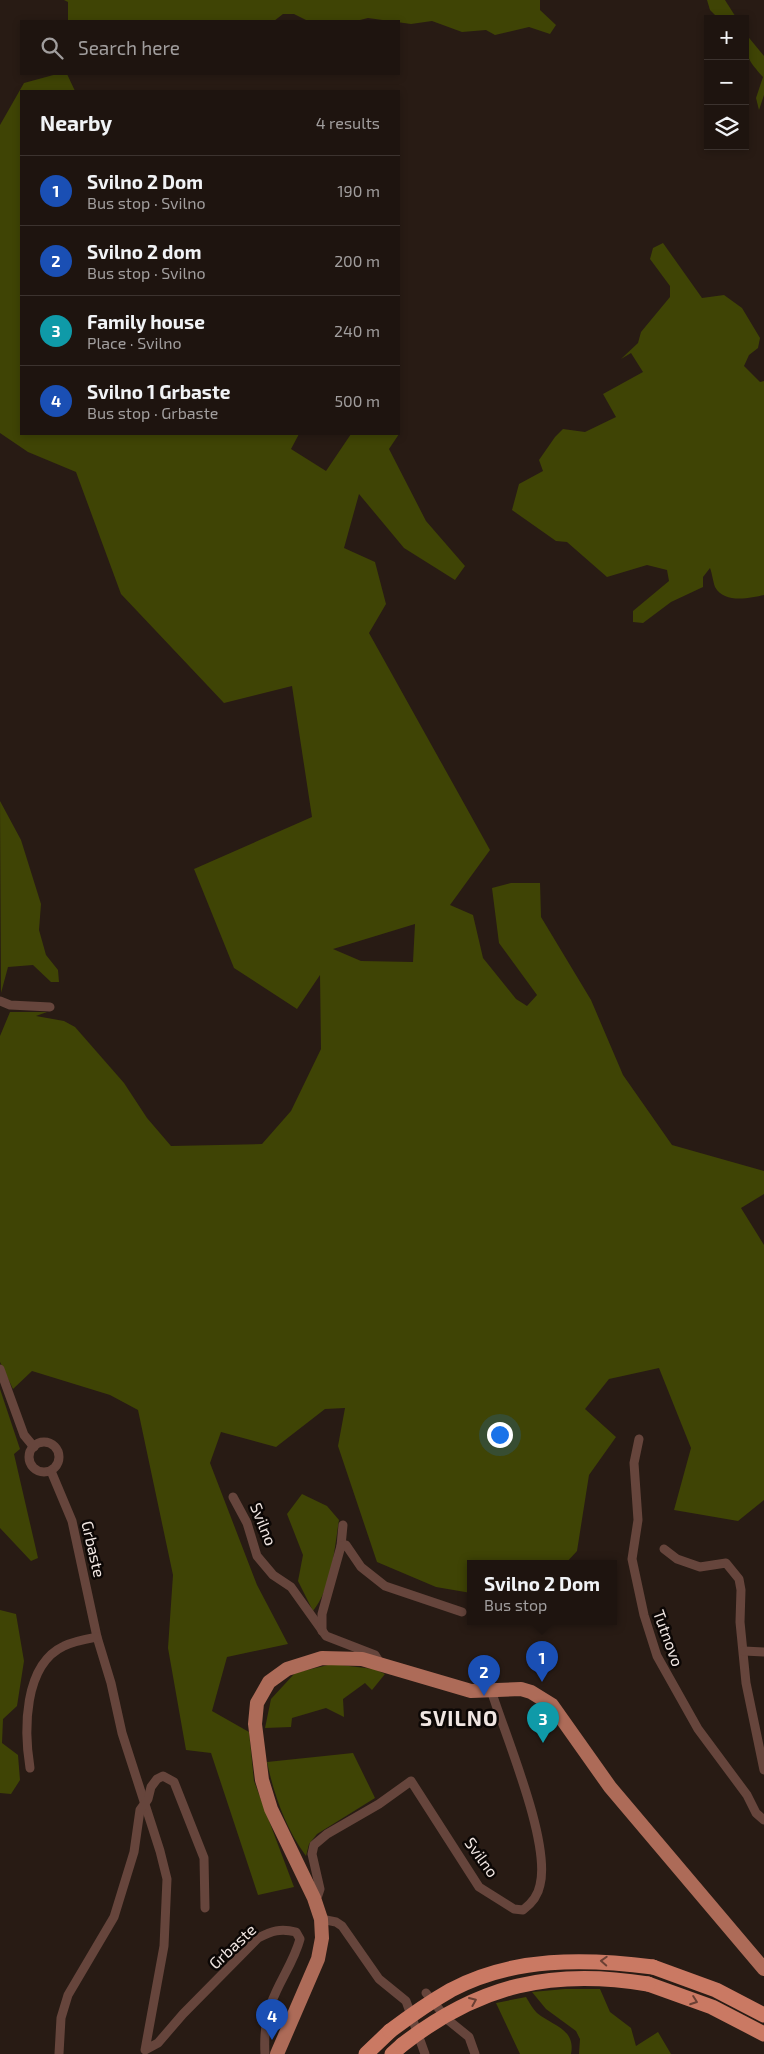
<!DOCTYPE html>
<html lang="en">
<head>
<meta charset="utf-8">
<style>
  :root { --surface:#1e140f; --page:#2b211d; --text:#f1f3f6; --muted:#a19e9e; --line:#3c332f; --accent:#f59b9e }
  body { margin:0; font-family:"Exo 2",sans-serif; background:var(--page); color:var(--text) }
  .controls { position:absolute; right:15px; top:15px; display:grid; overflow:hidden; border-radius:0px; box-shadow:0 2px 8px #0003 }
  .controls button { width:45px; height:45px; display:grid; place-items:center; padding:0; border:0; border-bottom:1px solid var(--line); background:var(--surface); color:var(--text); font:25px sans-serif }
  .you { position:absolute; left:499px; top:1434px; width:18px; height:18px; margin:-12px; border:4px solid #fff; border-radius:50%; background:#1a73e8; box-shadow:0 0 0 8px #1a73e833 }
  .badge { display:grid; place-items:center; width:32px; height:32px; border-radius:50%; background:var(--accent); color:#fff; font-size:16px; font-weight:700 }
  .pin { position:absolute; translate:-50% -41px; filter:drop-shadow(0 1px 2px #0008) }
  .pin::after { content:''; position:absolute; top:26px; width:18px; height:15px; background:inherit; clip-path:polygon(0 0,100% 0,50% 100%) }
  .popup { position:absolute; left:467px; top:1560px; width:150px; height:65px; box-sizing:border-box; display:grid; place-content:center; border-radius:0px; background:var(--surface); filter:drop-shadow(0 1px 4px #0005); font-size:16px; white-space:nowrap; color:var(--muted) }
  .popup b { font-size:19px; color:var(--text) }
  .popup::after { content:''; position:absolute; left:50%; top:100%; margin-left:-10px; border:10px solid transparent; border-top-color:var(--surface) }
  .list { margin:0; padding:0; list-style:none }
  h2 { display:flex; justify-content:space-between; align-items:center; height:65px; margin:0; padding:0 20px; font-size:21px }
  h2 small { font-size:16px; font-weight:400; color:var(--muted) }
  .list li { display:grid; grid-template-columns:32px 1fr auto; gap:15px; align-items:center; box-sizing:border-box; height:70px; padding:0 20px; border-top:1px solid var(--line) }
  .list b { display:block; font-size:19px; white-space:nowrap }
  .list p { margin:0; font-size:16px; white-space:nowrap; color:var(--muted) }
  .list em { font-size:16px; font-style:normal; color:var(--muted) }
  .icon { flex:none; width:28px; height:28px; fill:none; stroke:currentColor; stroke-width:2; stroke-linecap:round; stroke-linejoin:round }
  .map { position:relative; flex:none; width:764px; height:2054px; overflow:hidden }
  .search { position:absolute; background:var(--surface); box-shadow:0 2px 8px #0003; left:20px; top:20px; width:380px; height:55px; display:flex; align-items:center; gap:12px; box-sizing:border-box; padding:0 18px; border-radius:0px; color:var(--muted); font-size:19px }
  .panel { position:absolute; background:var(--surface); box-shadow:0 2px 8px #0003; left:20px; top:90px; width:380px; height:345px; border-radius:0px }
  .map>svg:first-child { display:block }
</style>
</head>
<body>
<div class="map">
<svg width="764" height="2054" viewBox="0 0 764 2054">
  <rect width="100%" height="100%" fill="#281b14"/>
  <g fill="#3f4405" fill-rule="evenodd">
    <path d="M64,0H540V10L556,25L550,34L529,27L495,35L486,30L462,32L432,21L411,24L368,18L356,21H308L294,14H283L274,21H68V2Z"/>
    <path d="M707,0H725L737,19H719L710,10Z"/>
    <path d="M745,33L764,56V95L759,110L756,98L763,77C748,60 745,56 745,33Z"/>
    <path d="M57,74H67L75,91H21V434H299L291,449L326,471L351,434H399L389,449L426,521L465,566L455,580L404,548L359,494L344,548L375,562L386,604L369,633L490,850L450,905L473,915L483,958L516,999L527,1006L537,995L499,943L492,888L511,883H540L541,917L591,1000L623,1075L672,1145L764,1171V1194L741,1208L764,1245V1500L738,1521L674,1510L691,1448L659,1368L609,1379L585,1409L616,1437L589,1475L577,1551L566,1563H471V1593L436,1587L377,1562L338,1446L345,1408L325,1409L276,1447L221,1432L210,1463L257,1585L288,1644L227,1657L212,1711L249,1732L254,1781L294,1887L258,1895L211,1753L186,1750L168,1648L173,1575L138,1410L110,1395L32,1371L13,1389L0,1362V1036L10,1012H47L36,1016L64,1021L75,1027L124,1083L147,1118L171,1146L262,1144L291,1111L321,1049L320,975L297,1009L234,968L194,869L312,817L292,686L224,703L121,594L76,472L28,452L0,433V125L24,83ZM415,924L413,962L361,961L333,949Z"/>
    <path d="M663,243L702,298L724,295L742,308L760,338L758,348L749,355L744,366L760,382L764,381V595C750,598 724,604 715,587C713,581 712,573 710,568L703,577V587L671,602L643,623L633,622V611L669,581L667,570L647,565L607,577L567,542L556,541L512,510L519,484L543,471L539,460L555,437L563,429L585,432L616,417L603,394L643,372L631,353L621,359L638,343L641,332L670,297V286L650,259L653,248Z"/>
    <path d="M0,801L21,840L41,904L39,930L46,955L58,970L59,982H51L33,965L8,967L1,993Z"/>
    <path d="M0,1389L20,1449L14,1454L38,1558L31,1561L0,1528Z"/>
    <path d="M302,1494L327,1506L339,1520C334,1551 332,1587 313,1611L298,1581L303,1555L287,1514Z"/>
    <path d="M0,1610L16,1614L24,1661L17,1706L3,1719L2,1743L18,1755L20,1780L11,1794L0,1793Z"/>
    <path d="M332,1664L374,1669L385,1674L372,1690L365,1683L343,1699L344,1717L326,1708L292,1718L291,1727L265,1728L271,1699L295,1673Z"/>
    <path d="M353,1753L375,1798L317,1834L309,1844L306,1856C286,1829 274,1795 267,1762Z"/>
    <path d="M565,1989H600L610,2012L631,2028L636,2046L658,2032L671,2054H579L580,2039L576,2031L546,2009L532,1992Z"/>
    <path d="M526,1997C529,2002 533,2009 537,2013C553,2026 576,2029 571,2054H520L496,2003Z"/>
  </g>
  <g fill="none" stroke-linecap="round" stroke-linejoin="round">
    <g stroke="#66453c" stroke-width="9">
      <path d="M0,1001L10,1005L50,1007"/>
      <path d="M0,1369L24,1435L34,1447"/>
      <path d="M639,1439L634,1463L638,1520L632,1559L644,1615L657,1656L698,1729L747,1795L756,1813L764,1820"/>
      <circle cx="44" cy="1457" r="15"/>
      <path d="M51,1471L72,1521L97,1637L111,1683L122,1733L160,1851L167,1879L164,1946L145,2050L158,2043L183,2014L258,1938C272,1931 280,1928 296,1932L300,1939C294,1962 279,1981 271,2004C266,2019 264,2038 265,2054"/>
      <path d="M233,1497L247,1523L257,1556L273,1575L291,1587L326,1636L375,1655L380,1663"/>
      <path d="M341,1546L343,1525"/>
      <path d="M664,1549L677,1559L700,1567L726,1563L739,1579L741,1590L740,1622L746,1683L764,1770"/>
      <path d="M322,1631V1614L341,1546L346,1545L361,1567L385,1586L462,1612"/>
      <path d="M744,1651L764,1652"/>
      <path d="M30,1768C24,1731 23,1665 64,1646C74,1641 86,1639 97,1637"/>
      <path d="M314,1898L318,1895L320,1889L312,1854L314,1845L327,1834L379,1804L411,1781L479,1887L514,1909L523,1910C531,1904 538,1896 540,1885C551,1842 505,1735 491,1690"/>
      <path d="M321,1919L336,1922L342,1926L379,1979L406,2001L425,2054"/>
      <path d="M426,1993L448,2020L469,2037L475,2054"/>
      <path d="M59,2054L61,2018L68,1995L114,1917L134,1852L140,1810L148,1799L151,1787L157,1779L163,1776L174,1782L204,1858L205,1908"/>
    </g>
    <path stroke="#ad6b58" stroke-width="14" d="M277,2054L318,1959L322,1938L321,1919L314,1898L271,1809L262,1780L255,1724L257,1703L269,1682L287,1669L322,1658L362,1659L471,1691L521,1689L531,1692L552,1705L610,1787L764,1969"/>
    <g stroke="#ca7963" stroke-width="15">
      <path d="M653,1967L716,1990L764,2015"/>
      <path d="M648,1984L712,2007L764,2034"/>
      <path d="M366,2054L390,2031"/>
      <path d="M392,2054L402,2045"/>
    </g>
    <g stroke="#ca7963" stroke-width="15">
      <path d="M390,2031C410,2016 430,2002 451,1990C513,1957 585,1958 653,1967"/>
      <path d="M402,2045C479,1985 552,1968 648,1984"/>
    </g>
  </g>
  <defs><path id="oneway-chevron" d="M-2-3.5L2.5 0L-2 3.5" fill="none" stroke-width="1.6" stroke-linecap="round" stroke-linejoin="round" transform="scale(1.25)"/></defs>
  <g stroke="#6b4034">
    <use href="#oneway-chevron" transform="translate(604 1961) rotate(-177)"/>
    <use href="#oneway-chevron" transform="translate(473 2001) rotate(-23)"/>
    <use href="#oneway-chevron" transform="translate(694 2001) rotate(20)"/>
  </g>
  <g text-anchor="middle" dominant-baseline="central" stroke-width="5" stroke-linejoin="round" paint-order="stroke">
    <g font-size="16" fill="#f0e6e2" stroke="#0c0705">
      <text transform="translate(264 1524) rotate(68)">Svilno</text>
      <text transform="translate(94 1549) rotate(77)">Grbaste</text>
      <text transform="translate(669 1638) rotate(70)">Tutnovo</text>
      <text transform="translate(482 1857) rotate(54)">Svilno</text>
      <text transform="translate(232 1946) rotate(-43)">Grbaste</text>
    </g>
    <g font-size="21" font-weight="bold" letter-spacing="1" fill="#f0e6e2" stroke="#0c0705">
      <text x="459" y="1717">SVILNO</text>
    </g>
  </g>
</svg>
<div class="controls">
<button>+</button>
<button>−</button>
<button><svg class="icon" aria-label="layers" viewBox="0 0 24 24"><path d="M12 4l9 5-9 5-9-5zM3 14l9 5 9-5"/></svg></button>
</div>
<div class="you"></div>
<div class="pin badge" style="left:542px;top:1682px;background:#1a4fb4">1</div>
<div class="popup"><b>Svilno 2 Dom</b>Bus stop</div>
<div class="pin badge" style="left:484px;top:1696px;background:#1a4fb4">2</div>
<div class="pin badge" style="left:543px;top:1743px;background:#0f9aa8">3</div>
<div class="pin badge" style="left:272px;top:2040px;background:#1a4fb4">4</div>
<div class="search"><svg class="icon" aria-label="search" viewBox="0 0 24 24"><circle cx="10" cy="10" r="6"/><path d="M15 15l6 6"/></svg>Search here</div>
<section class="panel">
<h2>Nearby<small>4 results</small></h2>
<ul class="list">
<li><span class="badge" style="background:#1a4fb4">1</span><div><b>Svilno 2 Dom</b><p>Bus stop · Svilno</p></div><em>190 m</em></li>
<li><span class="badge" style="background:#1a4fb4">2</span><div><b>Svilno 2 dom</b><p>Bus stop · Svilno</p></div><em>200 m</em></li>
<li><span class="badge" style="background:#0f9aa8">3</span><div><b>Family house</b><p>Place · Svilno</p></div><em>240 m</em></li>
<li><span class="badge" style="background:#1a4fb4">4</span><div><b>Svilno 1 Grbaste</b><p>Bus stop · Grbaste</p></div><em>500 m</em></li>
</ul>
</section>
</div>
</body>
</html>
